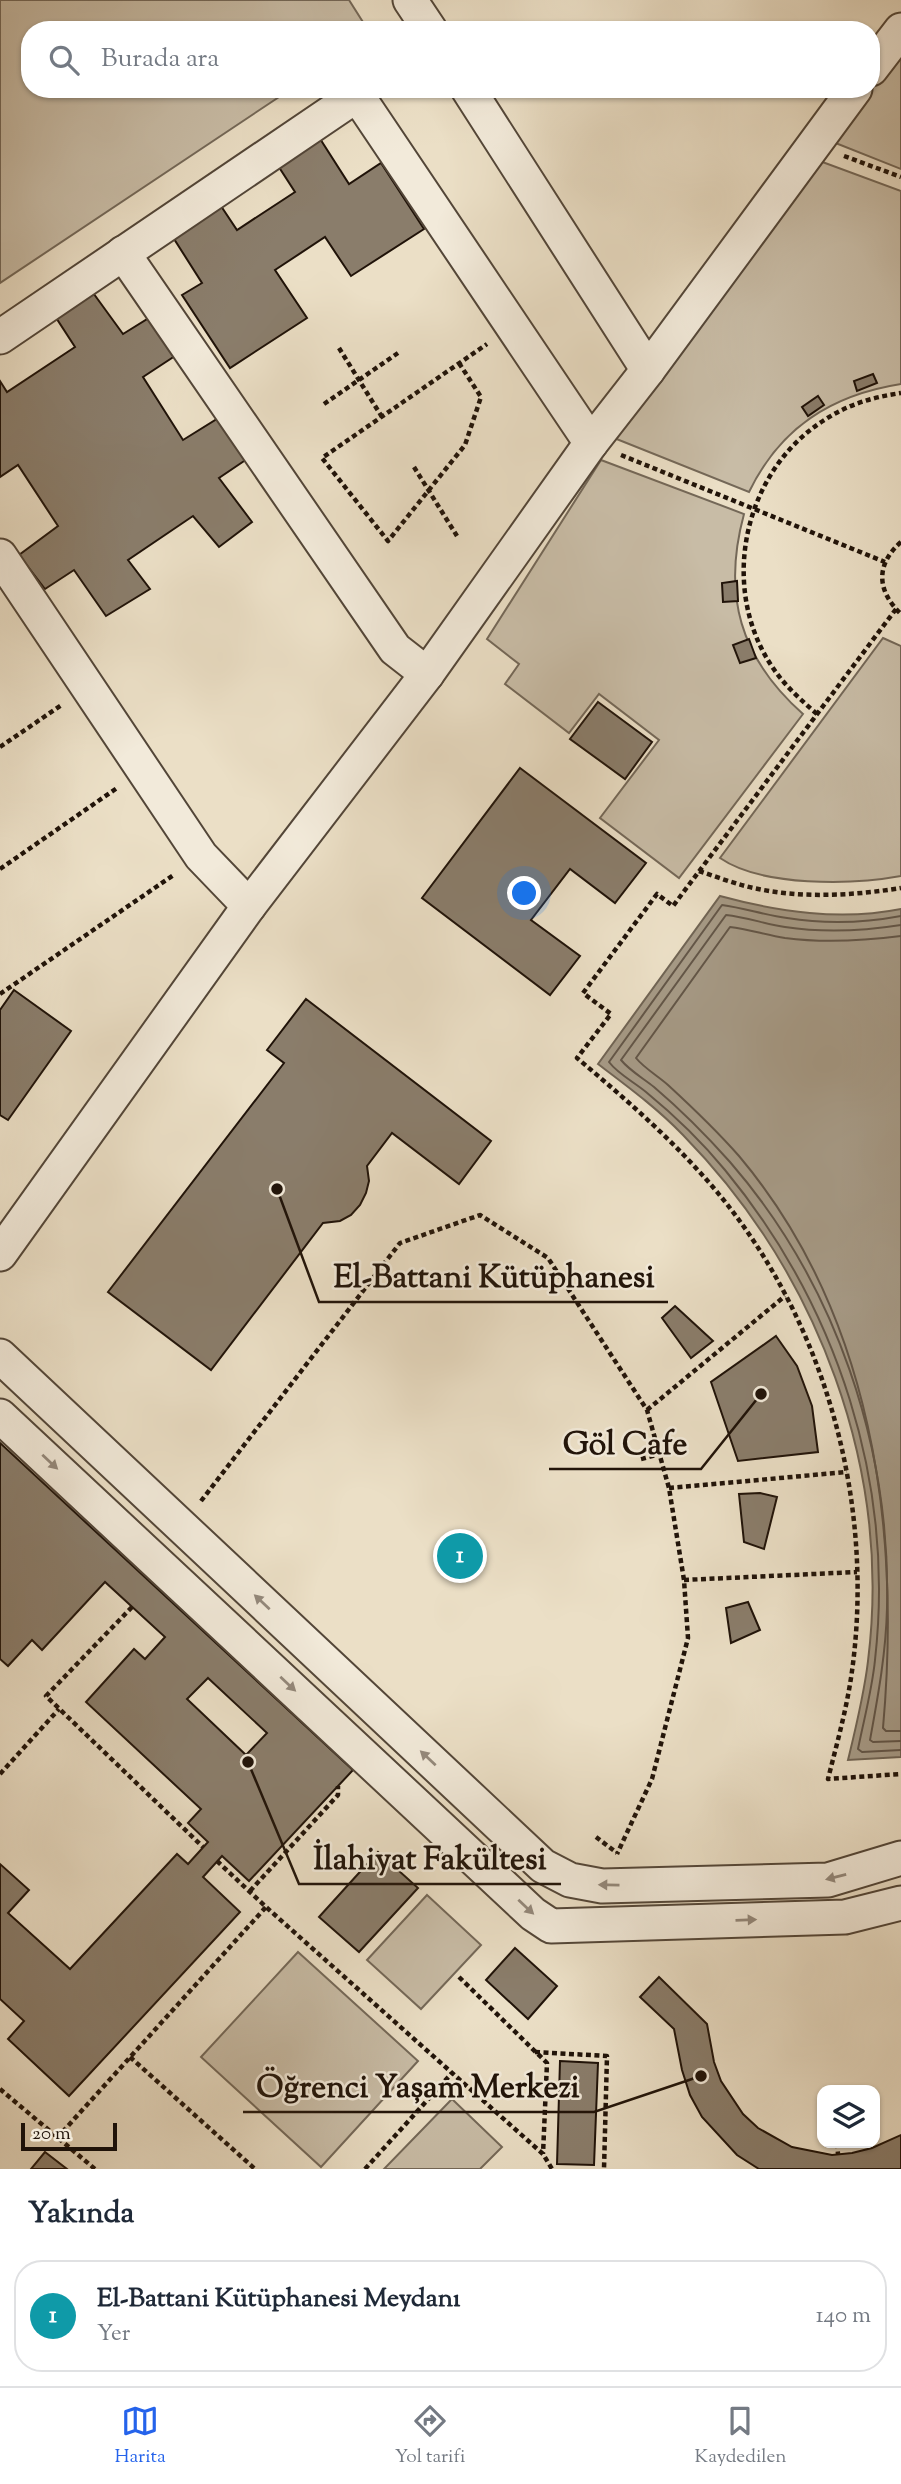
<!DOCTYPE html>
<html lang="tr">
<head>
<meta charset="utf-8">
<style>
  :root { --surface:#fff; --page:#f2f2f3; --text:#1f2937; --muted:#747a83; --line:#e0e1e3; --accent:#2563eb }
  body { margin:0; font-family:"Sorts Mill Goudy",serif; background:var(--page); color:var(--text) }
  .controls { position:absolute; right:21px; bottom:21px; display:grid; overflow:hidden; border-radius:14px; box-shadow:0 2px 5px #0004 }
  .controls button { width:63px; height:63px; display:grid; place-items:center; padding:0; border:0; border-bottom:2px solid var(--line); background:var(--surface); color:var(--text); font:35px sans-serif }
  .scale { position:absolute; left:21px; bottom:18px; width:96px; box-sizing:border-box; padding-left:7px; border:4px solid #201309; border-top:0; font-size:19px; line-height:24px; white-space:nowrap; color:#201309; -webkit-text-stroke:5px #f2eada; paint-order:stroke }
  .you { position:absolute; left:525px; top:894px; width:24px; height:24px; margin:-18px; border:5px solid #fff; border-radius:50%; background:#1a73e8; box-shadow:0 0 0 10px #1a73e833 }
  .badge { display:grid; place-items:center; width:46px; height:46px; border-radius:50%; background:var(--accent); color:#fff; font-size:23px; font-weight:700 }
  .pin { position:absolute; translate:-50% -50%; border:4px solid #fff; box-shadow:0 2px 7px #0006 }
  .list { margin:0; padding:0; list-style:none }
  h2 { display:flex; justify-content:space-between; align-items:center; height:91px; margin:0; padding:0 28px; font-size:30px }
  h2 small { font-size:23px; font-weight:400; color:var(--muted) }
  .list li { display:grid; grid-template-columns:46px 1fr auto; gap:21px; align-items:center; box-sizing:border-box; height:112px; margin:0 14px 14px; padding:0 14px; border:2px solid var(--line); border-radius:28px }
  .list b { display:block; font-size:26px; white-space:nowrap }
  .list p { margin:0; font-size:23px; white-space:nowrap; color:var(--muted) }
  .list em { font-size:23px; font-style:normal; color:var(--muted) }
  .icon { flex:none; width:38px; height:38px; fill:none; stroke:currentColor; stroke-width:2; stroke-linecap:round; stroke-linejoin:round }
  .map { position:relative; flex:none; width:901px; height:2169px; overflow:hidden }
  .search { position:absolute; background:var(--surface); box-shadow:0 2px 5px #0004; left:21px; right:21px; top:21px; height:77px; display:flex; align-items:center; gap:18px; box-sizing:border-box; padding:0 24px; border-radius:28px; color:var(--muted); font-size:26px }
  .sheet { height:217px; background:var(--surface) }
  nav { display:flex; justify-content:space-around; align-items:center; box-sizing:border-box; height:98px; border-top:2px solid var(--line); background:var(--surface); font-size:19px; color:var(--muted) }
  nav a { display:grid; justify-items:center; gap:4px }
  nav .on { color:var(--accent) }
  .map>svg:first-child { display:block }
</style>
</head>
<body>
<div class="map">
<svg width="901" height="2169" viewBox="0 0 901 2169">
  <rect width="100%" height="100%" fill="#ebdfc6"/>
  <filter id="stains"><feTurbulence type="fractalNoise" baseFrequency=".00286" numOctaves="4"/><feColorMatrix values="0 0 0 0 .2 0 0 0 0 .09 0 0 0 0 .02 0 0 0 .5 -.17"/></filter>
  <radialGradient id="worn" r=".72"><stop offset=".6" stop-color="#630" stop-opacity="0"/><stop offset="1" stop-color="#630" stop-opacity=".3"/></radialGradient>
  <g fill="#c8bca6" stroke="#746858" stroke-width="2">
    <path d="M0,0H349L368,30H30V89H291L0,283Z"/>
    <path d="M901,55V169L828,140Z"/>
    <path d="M817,160L901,191V384C831,395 780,428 749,492L614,438Z"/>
    <path d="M601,460L744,514C722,595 740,658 803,714L679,878L600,818L659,740L599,694L569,733L505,684L519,664L487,639Z"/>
    <path d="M883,638L901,646V876C852,885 762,887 720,858Z"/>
    <path d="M427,1895L481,1945L421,2009L367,1960Z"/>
    <path d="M298,1952L418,2061L321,2167L201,2057Z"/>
    <path d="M452,2099L502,2147L480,2169H384Z"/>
  </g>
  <path fill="#a69a86" stroke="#706454" stroke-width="2" d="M720,896C779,912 840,921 901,909V1757L848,1760C856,1727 864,1695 868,1661C892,1468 818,1273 683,1135C657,1108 627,1086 598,1064Z"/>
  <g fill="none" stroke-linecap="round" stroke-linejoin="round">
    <g stroke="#635648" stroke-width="2">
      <path d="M901,916C864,923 824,924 787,918C765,915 744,908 722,905L609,1062C618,1074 634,1082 646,1092C674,1115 702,1142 725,1170C838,1307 895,1483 875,1660C872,1690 864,1719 858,1749L862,1752L901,1750"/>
      <path d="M901,925C863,931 824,933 785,927C765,924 746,917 726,915L621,1060C630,1071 643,1078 654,1087C681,1110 706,1135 730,1162C836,1284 891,1447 887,1608C886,1653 878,1696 870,1740L873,1742L901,1741"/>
      <path d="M901,936C862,941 823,943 785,938C766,935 748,929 730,927L636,1058C644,1068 658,1076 668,1085C693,1108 717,1131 739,1156C872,1314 901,1526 883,1728L886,1731H901"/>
    </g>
  </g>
  <g fill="#8a7d6b" stroke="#201309" stroke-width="2" fill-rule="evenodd">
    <path d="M317,134L349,184L381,163L424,229L351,276L325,237L275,270L307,318L230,368L182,295L202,283L169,231L217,200L237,230L295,192L275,161Z"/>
    <path d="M91,290L123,334L157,313L181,352L143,377L183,440L225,414L250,457L219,478L252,522L219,547L193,516L128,560L150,589L106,616L74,570L45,589L19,555L58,526L18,465L0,477V381L7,392L75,347L53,313Z"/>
    <path d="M873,374L877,383L857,391L854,381Z"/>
    <path d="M818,396L824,405L808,416L802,407Z"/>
    <path d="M737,581L738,601L723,602L722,583Z"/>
    <path d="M749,639L756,658L740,663L733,645Z"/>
    <path d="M598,702L652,742L625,779L570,739Z"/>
    <path d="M520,768L646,863L615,903L570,869L531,920L580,956L550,995L422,898Z"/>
    <path d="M14,990L71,1031L8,1120L0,1115V1010Z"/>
    <path d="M306,999L491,1141L459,1184L392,1133L367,1166L369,1181L366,1193L360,1205L351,1215L340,1221L323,1223L211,1370L108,1292L284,1063L267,1050Z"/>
    <path d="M675,1306L713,1341L691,1358L662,1318Z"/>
    <path d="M776,1336L797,1366L812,1406L818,1452L738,1461L711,1382Z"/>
    <path d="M0,1443L353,1770L249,1881L222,1856L203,1877L240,1912L69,2096L8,2039L24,2021L0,1999V1864L29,1890L8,1913L70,1969L177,1854L188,1864L208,1842L188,1823L201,1809L86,1702L134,1649L145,1659L165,1637L105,1582L42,1650L32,1640L8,1666L0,1659ZM208,1678L267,1733L246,1755L187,1699Z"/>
    <path d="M760,1493L777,1497L764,1549L744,1542L739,1494Z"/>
    <path d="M748,1602L760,1630L731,1643L726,1608Z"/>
    <path d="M378,1852L418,1888L359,1952L319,1917Z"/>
    <path d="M515,1948L557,1986L528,2019L486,1980Z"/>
    <path d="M659,1977L707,2024L714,2062L721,2081L743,2114L758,2128L792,2147L832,2155L852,2153L872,2148L901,2135V2169H759L737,2155L702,2117L690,2095L682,2070L674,2029L640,1997Z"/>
    <path d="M560,2061L598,2063L594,2165L557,2164Z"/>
    <path d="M45,2152L67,2169H31Z"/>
  </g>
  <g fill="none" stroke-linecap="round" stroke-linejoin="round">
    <defs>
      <g id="minor">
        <path d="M410,0L430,30"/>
        <path d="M871,69L901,30"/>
        <path d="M468,89L648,370"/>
        <path d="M123,253L395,649L427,674"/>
        <path d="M0,337L357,95L591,443"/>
        <path d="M0,556L201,856L249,906"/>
        <path d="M0,1254L249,906L427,674L591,443L648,370L855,89"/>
        <path d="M0,1356L543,1866L570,1880L602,1886L828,1880L901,1858"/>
        <path d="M0,1416L533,1914L551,1926L845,1917L901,1903"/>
      </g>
    </defs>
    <use href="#minor" stroke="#534638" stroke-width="37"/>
    <g stroke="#201309" stroke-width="4.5" stroke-dasharray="5 3.5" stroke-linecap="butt">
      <path d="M844,156L901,177"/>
      <path d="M339,348L382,417"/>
      <path d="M459,363L481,397L465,445L388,541L322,458L487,344"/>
      <path d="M324,404L398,353"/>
      <path d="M621,455L885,562"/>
      <path d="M414,467L457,536"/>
      <path d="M901,542C875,565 877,591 901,614"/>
      <path d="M896,609L673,906L657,894L583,993L611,1014L577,1058C622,1096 666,1134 705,1178C822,1309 876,1497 852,1671C847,1708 837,1743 828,1779L901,1774"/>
      <path d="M817,714C801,700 785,686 773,668C718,588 743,470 826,419C849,404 874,397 901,393"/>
      <path d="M0,747L63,704"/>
      <path d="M0,869L117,788"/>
      <path d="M699,871C714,876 730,882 745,886C796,899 850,896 901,888"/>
      <path d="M0,994L175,874"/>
      <path d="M647,1410L785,1296"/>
      <path d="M641,1459L660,1454"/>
      <path d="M669,1488L847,1472"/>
      <path d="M201,1501L400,1243L480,1215L548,1258L647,1410L669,1488L684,1580L688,1638L652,1779L617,1854"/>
      <path d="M684,1580L857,1572"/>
      <path d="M132,1607L46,1696L203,1847"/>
      <path d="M0,1774L59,1709"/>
      <path d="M596,1837L617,1853"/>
      <path d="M217,1861L266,1907L543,2154L552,2169"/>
      <path d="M250,1891L338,1795V1786"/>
      <path d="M459,1977L547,2063L543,2154"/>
      <path d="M535,2052L607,2056L604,2169"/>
      <path d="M130,2057L255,2169"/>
      <path d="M831,2086V2090"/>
      <path d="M0,2089L95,2169"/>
      <path d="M57,2138L266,1907"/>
      <path d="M837,2143L838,2154"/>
      <path d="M365,2169L452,2073"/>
    </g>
    <use href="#minor" stroke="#f2eada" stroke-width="33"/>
  </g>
  <defs><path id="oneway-solid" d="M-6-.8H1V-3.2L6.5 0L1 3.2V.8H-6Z" transform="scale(1.75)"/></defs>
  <g fill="#94897c">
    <use href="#oneway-solid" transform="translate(50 1462) rotate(43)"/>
    <use href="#oneway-solid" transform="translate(262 1602) rotate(-137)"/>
    <use href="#oneway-solid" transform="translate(288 1684) rotate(43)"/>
    <use href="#oneway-solid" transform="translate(428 1758) rotate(-137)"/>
    <use href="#oneway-solid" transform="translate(836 1877) rotate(166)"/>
    <use href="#oneway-solid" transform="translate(609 1885) rotate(-179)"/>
    <use href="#oneway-solid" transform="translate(526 1907) rotate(43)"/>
    <use href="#oneway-solid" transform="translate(746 1920) rotate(-2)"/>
  </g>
  <path fill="none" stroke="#201309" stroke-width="2.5" d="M277 1189L319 1302H668M761 1394L701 1469H549M248 1762L299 1884H561M701 2076L594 2112H243"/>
  <g fill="#201309" stroke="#f2eada" stroke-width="2.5">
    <circle cx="277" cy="1189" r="7"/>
    <circle cx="761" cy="1394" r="7"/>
    <circle cx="248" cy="1762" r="7"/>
    <circle cx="701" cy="2076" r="7"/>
  </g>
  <g font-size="32" text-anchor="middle" font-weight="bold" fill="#201309" stroke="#f2eada" stroke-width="5" stroke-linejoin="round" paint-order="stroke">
    <text x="494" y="1287">El-Battani Kütüphanesi</text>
    <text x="625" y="1454">Göl Cafe</text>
    <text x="430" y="1869">İlahiyat Fakültesi</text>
    <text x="418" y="2097">Öğrenci Yaşam Merkezi</text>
  </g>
  <rect width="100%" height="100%" filter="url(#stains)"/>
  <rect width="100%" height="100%" fill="url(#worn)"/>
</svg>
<div class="controls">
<button><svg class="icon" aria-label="layers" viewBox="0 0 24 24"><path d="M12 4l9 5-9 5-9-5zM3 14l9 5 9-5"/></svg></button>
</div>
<div class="scale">20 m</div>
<div class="you"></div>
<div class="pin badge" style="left:460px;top:1556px;background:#0f9aa8">1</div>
<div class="search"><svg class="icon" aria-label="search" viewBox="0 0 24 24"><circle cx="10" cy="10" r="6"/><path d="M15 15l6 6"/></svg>Burada ara</div>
</div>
<section class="sheet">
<h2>Yakında<small></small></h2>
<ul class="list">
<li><span class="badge" style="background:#0f9aa8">1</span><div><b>El-Battani Kütüphanesi Meydanı</b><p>Yer</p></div><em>140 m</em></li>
</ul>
</section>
<nav>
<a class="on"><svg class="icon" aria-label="map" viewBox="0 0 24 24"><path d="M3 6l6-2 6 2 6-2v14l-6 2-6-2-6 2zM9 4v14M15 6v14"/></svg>Harita</a>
<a><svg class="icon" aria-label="directions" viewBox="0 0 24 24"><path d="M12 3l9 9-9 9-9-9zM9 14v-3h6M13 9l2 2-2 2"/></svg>Yol tarifi</a>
<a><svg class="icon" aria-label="saved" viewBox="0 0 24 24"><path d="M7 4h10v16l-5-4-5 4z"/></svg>Kaydedilen</a>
</nav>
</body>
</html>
